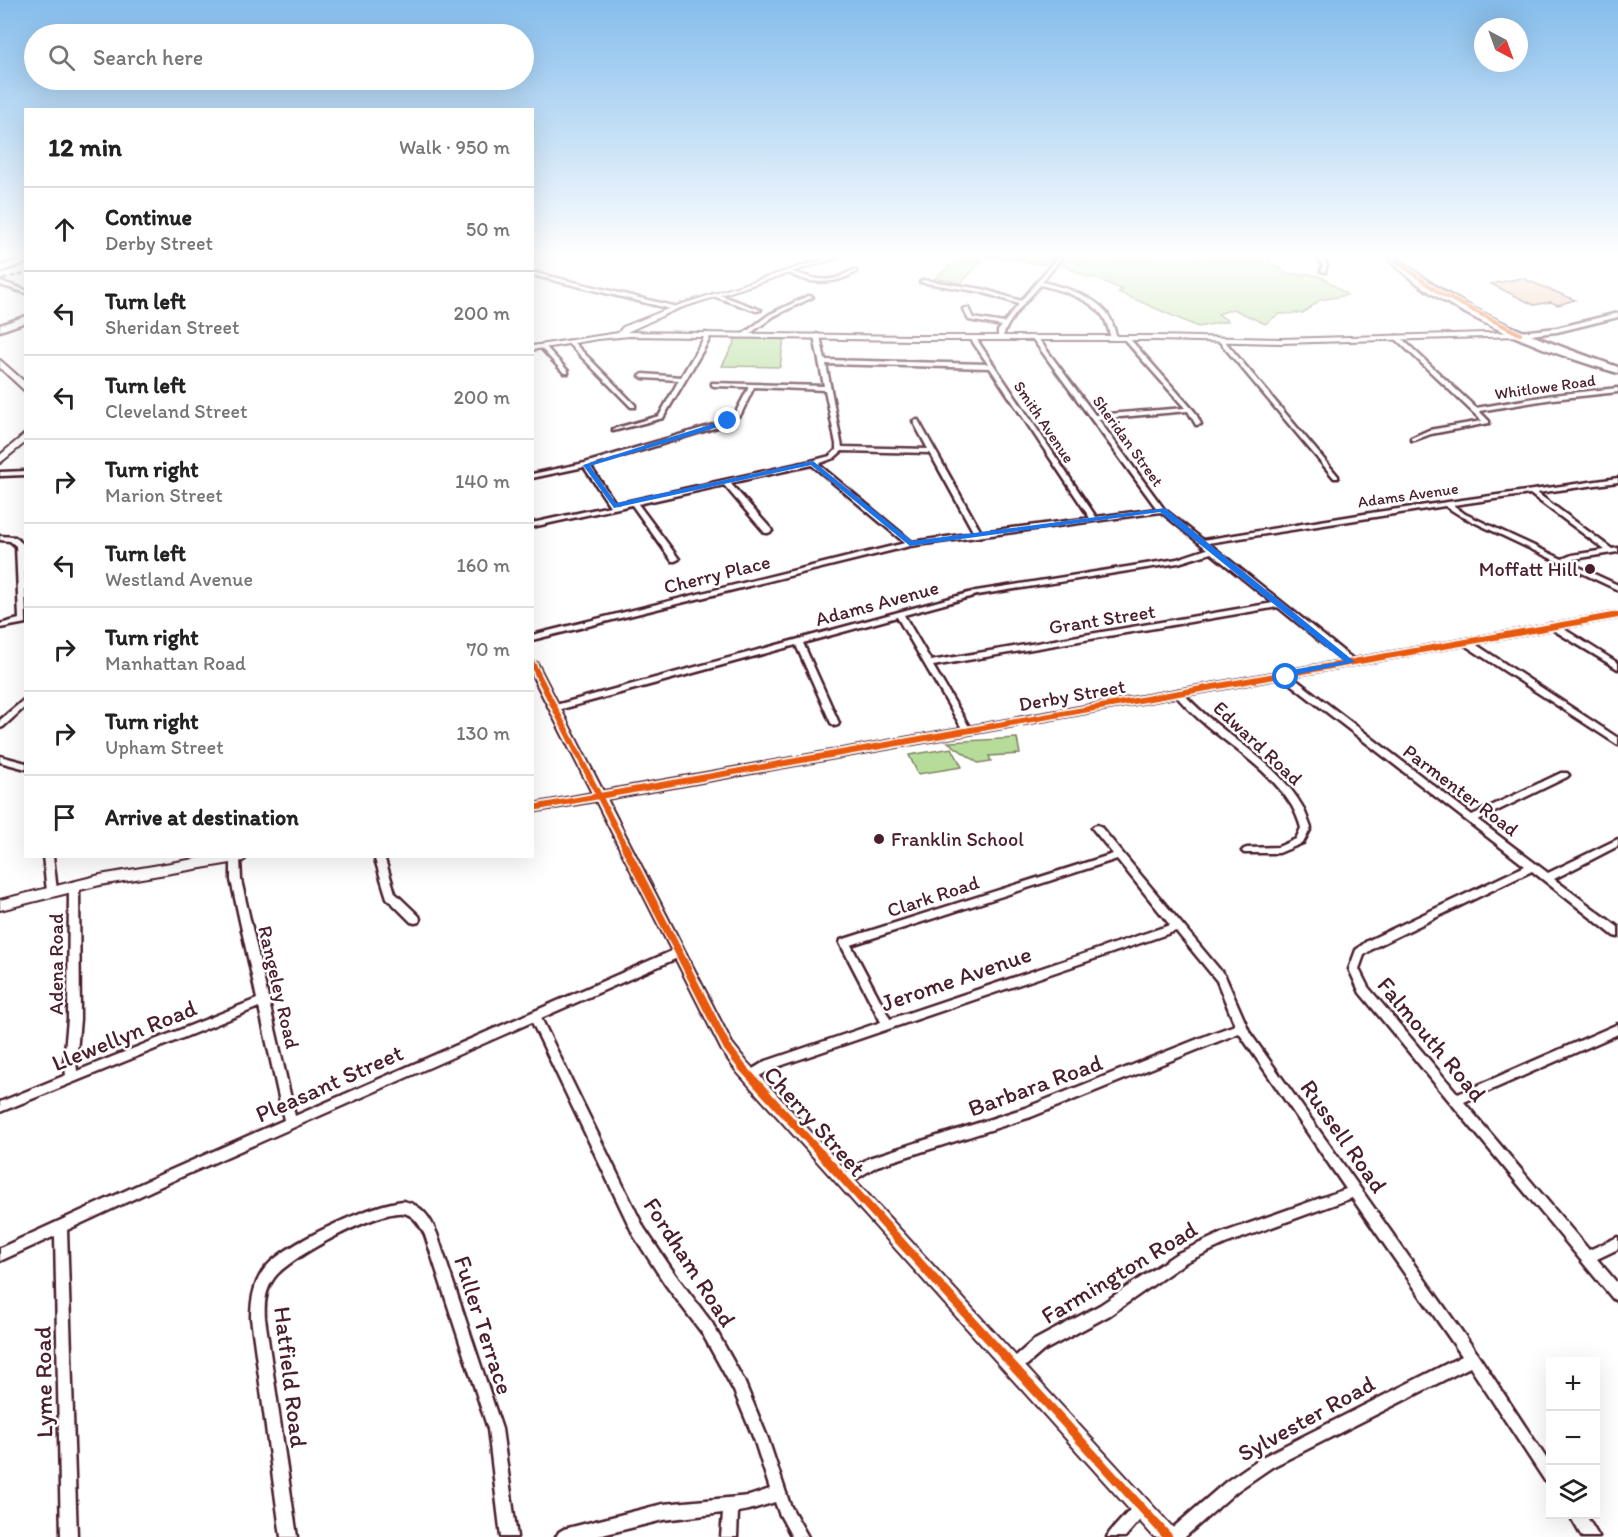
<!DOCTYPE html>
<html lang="en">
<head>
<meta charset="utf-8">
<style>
  :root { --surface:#fff; --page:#f6f6f6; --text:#222; --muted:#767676; --line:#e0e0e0 }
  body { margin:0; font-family:Itim,sans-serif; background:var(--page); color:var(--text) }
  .controls { position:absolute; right:18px; bottom:18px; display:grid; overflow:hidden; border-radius:0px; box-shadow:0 6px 24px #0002 }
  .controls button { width:54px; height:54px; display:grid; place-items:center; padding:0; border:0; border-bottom:2px solid var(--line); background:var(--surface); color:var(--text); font:30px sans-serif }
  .compass { position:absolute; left:1474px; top:18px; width:54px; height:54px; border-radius:50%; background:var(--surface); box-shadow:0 6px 24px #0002; rotate:139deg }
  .stop { position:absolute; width:18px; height:18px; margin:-14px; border:4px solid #1a73e8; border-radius:50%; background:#fff }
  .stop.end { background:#1a73e8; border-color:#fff; box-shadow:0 2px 6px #0008 }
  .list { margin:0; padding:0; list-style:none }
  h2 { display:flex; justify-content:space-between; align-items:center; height:78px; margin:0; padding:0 24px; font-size:26px }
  h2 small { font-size:20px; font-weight:400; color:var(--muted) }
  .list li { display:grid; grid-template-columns:39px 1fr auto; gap:18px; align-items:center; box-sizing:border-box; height:84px; padding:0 24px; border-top:2px solid var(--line) }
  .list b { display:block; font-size:22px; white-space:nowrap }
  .list p { margin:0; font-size:20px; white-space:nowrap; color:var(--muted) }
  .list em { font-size:20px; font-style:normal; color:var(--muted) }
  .icon { flex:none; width:33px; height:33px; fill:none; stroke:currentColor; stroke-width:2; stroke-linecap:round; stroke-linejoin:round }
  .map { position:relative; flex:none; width:1618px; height:1537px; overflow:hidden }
  .search { position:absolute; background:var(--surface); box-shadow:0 6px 24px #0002; left:24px; top:24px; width:510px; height:66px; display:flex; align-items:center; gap:15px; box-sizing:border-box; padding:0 21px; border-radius:33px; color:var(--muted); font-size:22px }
  .panel { position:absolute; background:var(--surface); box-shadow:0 6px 24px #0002; left:24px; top:108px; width:510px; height:750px; border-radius:0px }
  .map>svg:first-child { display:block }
</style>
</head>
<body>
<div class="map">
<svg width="1618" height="1537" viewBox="0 0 1618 1537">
  <rect width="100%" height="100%" fill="#fff"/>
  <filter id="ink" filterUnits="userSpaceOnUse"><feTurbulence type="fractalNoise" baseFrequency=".0167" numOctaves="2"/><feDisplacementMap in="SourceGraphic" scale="12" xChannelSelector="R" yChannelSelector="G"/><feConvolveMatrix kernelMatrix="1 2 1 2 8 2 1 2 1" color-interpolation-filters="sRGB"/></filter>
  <g filter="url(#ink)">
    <g fill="#b5dd99" stroke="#807e62" stroke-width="1.5">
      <path d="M970,257H1033L1051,259L1047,265L994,257L985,258L961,283L935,278L957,261Z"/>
      <path d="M1066,257H1268L1270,263L1289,274H1310L1324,278L1347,295L1320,300L1303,313L1279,314L1265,324L1233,309L1218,314L1228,321L1198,327L1118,292L1123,290L1093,277L1089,278L1060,264Z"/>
      <path d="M737,337L784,338L780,367L722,366Z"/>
      <path d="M1017,738L1020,754L989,756L991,761L978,763L948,742Z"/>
      <path d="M952,748L962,767L918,774L909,755Z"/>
    </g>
    <path fill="#e5b895" stroke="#4a1f2b" stroke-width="1.5" d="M1522,278L1575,300L1558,305L1551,302L1534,305L1491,284Z"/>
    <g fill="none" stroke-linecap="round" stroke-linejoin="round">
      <defs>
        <g id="minor">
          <path d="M1058,257H1062L1042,282C1063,287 1092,295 1106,312C1112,319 1114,329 1117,338L1116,339L1111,338C1109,331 1107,322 1103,316C1092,299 1058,289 1040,285C1027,301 1008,318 1002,339H998V331L1002,326L969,320L963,309L968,308L973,318L1004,323L1019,304L981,292L920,282L923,280L982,289L1021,301Z"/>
          <path d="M1317,257H1321L1327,265L1325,272L1321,271L1323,265Z"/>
          <path d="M854,270L856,271V272C834,285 809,285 787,272L789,271C804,275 820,283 836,278C843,276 848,272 854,270Z"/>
          <path d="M532,272L677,307L678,308L675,310L532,275Z"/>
          <path d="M0,281L26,290V293L0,285Z"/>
          <path d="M713,294H717L761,310L756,311L713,296Z"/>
          <path d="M808,296L813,297L774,316L748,335L743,334L770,314Z"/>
          <path d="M1618,313V317L1557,332L1520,336L1517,334L1520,332L1557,328Z"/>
          <path d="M705,333L710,334L709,340L663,418L613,431V429L659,416L679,380L643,378L640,376L643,374L681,377L703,340Z"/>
          <path d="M817,334L820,336L825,360L988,364L970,338L975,337L1096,517L1157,509L1032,338L1037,337L1095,415L1185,408L1123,338L1128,337L1195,412L1201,424L1196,425L1188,411L1098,419L1164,509L1203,540L1377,512L1618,478V482L1537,493L1612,549L1618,548V552L1574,559L1568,562L1618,585V590L1461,516L1445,506L1208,543L1354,660L1355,662L1354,664H1348L1278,607L933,666L971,730L967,733L963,730L897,617L803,643L839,723L838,725L835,726L831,723L796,645L558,710H552L551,708L552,706L976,591L1177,559L1207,549L1161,512L910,546L532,640V635L905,543L812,465L730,483L771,529L772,531L768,533H765L724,485L638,504L679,559L675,561H672L632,505L532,527V523L610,506L584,467L532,478V474L585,463L723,422L736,412L749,387L714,386L712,385V383L824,386L814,336ZM826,364L990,368L1090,518L981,532L918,420L913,421L928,449L842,447ZM754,387L825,390L836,444V450L830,456L811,461L616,504L590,466L727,424L741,414ZM842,451L930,453L974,533L912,542L818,464L834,458ZM1530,494L1605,550L1572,555L1562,559L1465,514L1453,505ZM1211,553L1273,603L931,661L904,615L977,595L1178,563Z"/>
          <path d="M1395,336H1399L1476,408L1553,395L1618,388V392L1553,399L1479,411L1489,421V423L1431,434L1415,440H1411V438L1429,430L1482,421L1395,338Z"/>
          <path d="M1219,339H1223L1338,476V478H1334L1219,341Z"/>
          <path d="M568,341H572L635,405V407H631L568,343Z"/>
          <path d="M541,346H545L568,371V373H564L541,348Z"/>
          <path d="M26,471V475L0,476V472Z"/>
          <path d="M0,536L15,537L24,545L26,623L0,628V624L19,619L16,546L10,541L0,540Z"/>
          <path d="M1550,624H1556L1618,663V669L1550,628L1549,626Z"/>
          <path d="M1463,640H1469L1618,738V745L1463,644L1462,642Z"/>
          <path d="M1283,671L1286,672L1472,815L1561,773H1567L1569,775L1567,777L1478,820L1548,873L1618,839V846L1554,879L1618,927V937L1614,936L1532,871L1375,947L1364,955L1359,969L1368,987L1458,1094L1618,1024V1034L1464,1102L1589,1250L1618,1237V1249L1597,1259L1618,1284V1301L1613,1299L1360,993L1349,969L1356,950L1367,941L1525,866L1280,676L1279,674L1280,672Z"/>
          <path d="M1178,690L1181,691C1192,703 1203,713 1215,723C1246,748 1282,771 1302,806C1306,813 1308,821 1311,828L1303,843L1279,853H1244L1242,851L1244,849L1247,848L1278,847L1296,839L1301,828C1299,821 1296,813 1292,806C1263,759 1208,736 1174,693Z"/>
          <path d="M26,698V706L3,727L0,728V720Z"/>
          <path d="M0,756L26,763V769L0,762Z"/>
          <path d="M1097,825L1100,826L1225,976L1250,1033L1477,1353L1550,1464V1483L1545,1481L1470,1367L1272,1467L1237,1491L1185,1537H1165L1168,1532L1227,1481L1262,1457L1462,1356L1352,1198L1225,1244L1186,1262L1110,1315L1043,1351L1019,1372L1014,1374L1009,1372L1007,1367L1009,1362L1033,1341L1100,1305L1176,1254L1222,1233L1346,1189L1239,1033L1031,1117L877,1166L848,1184L844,1186L840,1184L838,1180L840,1176L869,1158L1025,1108L1213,1033L1235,1025L1217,981L1176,931L774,1068L750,1081L746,1079L744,1076L746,1073L766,1061L881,1022L840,943L841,940L1113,854L1092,828L1094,826ZM1117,859L1170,925L890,1019L851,945Z"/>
          <path d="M43,856H53L57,891L56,894H48L47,891Z"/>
          <path d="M231,856H239L240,858L241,880L295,1116L674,950L678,949L682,950L683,953L682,956L541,1018L644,1228L675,1274L712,1323L744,1381L768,1439L790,1505L808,1537H792L779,1513L775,1502L749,1510L738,1512L737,1537H721L723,1513L663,1520L594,1537H556L559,1532L564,1529L663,1504L749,1496L770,1489L754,1439L734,1391L702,1333L665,1284L634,1236L532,1022L172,1181L67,1230L77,1537H61L55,1236L0,1261V1248L164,1173L284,1120L259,1007L0,1112V1102L66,1075L64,1062L68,1019L69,886L70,883H78L79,886L80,1019L76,1062L77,1071L257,999L231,880Z"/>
          <path d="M374,856H384L395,893L419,916L420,919L419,922L415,923L411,922L387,898Z"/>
          <path d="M403,1201C422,1205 430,1217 437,1234L502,1429L517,1537H501L488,1429L425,1235C421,1227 414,1214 403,1213C378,1210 288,1258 274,1278C265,1290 264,1304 265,1318L297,1537H281L251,1318C251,1300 254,1280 267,1266C289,1242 371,1204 403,1201Z"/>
          <path d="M1141,1501L1146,1503L1148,1508L1146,1513L1125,1537H1107L1110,1532L1136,1503Z"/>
          <path d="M1569,1514H1585L1599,1537H1582Z"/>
        </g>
        <g id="tertiary">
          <path d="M830,257H839L677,309L627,332L914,336H1156L1281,339L1520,332L1524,334L1520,336L1281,343L1156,340H914L630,336L598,339L532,350V346L618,333L623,327L673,307Z"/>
          <path d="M1618,612V618L607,799L732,1043L747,1062L1175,1530L1178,1537H1154L737,1072L722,1051L596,801L532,812V804L592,793L532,675V660L537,663L603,791Z"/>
          <path d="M212,856H249L243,861L100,885L0,910V900L100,875Z"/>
        </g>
        <g id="secondary">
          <path d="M0,360L26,383V392L0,368Z"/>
          <path d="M26,433V442L0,463V455Z"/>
        </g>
        <g id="primary">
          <path d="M1387,257H1396C1461,312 1538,339 1618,367V373C1549,354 1436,310 1387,257Z"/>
          <path d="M26,316V322L0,331V325Z"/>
        </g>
        <path id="motorway" d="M26,257V263L0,272V266Z"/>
      </defs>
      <use href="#minor" stroke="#4a1f2b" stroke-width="5"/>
      <use href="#tertiary" stroke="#4a1f2b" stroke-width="4"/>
      <use href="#secondary" stroke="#4a1f2b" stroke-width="4"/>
      <use href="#primary" stroke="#4a1f2b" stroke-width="5"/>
      <use href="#motorway" stroke="#4a1f2b" stroke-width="4"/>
      <use href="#minor" fill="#fff" fill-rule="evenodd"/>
      <use href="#tertiary" fill="#fff" fill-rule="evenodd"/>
      <use href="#secondary" fill="#fff" fill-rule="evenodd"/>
      <use href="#primary" fill="#fff" fill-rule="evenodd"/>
      <use href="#motorway" fill="#fff" fill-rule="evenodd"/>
      <path stroke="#4a1f2b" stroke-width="2" stroke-dasharray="5 3" stroke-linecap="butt" d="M3,279L26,273"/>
      <defs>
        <path id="cycleway-far3" d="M1391,257L1441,294L1520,334"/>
        <g id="cycleway-far2">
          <path d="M532,663L626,849"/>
          <path d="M532,808L1618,615"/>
        </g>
        <path id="cycleway-far1" d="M625,847L727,1047L742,1067L821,1154"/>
        <path id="cycleway" d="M820,1153L1168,1537"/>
      </defs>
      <use href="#cycleway-far3" stroke="#fff" stroke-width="6"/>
      <use href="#cycleway-far2" stroke="#fff" stroke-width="10"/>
      <use href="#cycleway-far1" stroke="#fff" stroke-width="11"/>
      <use href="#cycleway" stroke="#fff" stroke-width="13"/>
      <use href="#cycleway-far3" stroke="#e8590c" stroke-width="4"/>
      <use href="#cycleway-far2" stroke="#e8590c" stroke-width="6"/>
      <use href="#cycleway-far1" stroke="#e8590c" stroke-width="8"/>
      <use href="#cycleway" stroke="#e8590c" stroke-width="9"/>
    </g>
  </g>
  <linearGradient id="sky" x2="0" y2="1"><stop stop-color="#85bdec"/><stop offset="0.54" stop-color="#fff"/><stop offset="1" stop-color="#fff" stop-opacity="0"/></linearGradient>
  <rect width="1618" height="472" fill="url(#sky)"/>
  <path fill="#1a73e8" d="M728,419L731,423L590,466L616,503L813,461L912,541L1165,508L1355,662L1290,676V679H1283L1279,674L1280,672L1344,661L1160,512L910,546L811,465L614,508L583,465Z"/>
  <g fill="#4a1f2b" stroke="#fff" stroke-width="2">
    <circle cx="1590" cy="569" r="6"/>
    <circle cx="879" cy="839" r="6"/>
  </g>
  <g text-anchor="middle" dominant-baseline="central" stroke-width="5" stroke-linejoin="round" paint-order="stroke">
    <g font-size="16" fill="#4a1f2b" stroke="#fff">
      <text transform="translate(1545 387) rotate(-8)">Whitlowe Road</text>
      <text transform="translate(1044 422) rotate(56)">Smith Avenue</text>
      <text transform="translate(1128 441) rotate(54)">Sheridan Street</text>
      <text transform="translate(1408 495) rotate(-8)">Adams Avenue</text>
    </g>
    <g font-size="20" fill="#4a1f2b" stroke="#fff" text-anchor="end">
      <text x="1578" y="569">Moffatt Hill</text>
      <text x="891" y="839" text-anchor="start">Franklin School</text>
    </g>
    <g font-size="20" fill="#4a1f2b" stroke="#fff">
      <text transform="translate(717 574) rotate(-14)">Cherry Place</text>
      <text transform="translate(877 603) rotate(-15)">Adams Avenue</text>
      <text transform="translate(1102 619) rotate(-9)">Grant Street</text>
      <text transform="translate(1072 695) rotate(-10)">Derby Street</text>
      <text transform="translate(1258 743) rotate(43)">Edward Road</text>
      <text transform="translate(1461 790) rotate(37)">Parmenter Road</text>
      <text transform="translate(933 896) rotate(-18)">Clark Road</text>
      <text transform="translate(56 964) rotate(-90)">Adena Road</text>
      <text transform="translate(279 987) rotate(77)">Rangeley Road</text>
    </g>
    <g font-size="24" fill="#4a1f2b" stroke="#fff">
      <text transform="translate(956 978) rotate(-19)">Jerome Avenue</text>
      <text transform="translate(124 1035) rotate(-22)">Llewellyn Road</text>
      <text transform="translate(1432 1039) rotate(50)">Falmouth Road</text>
      <text transform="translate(329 1083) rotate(-24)">Pleasant Street</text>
      <text transform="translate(1035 1085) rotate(-20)">Barbara Road</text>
      <text transform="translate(815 1121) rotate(48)">Cherry Street</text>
      <text transform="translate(1344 1136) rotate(55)">Russell Road</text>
      <text transform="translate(690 1262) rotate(57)">Fordham Road</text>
      <text transform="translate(1119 1272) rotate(-31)">Farmington Road</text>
      <text transform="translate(484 1325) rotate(72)">Fuller Terrace</text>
      <text transform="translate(291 1377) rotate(83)">Hatfield Road</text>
      <text transform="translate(43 1382) rotate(-91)">Lyme Road</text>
      <text transform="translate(1306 1418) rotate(-29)">Sylvester Road</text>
    </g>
  </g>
</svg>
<div class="controls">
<button>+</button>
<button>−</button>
<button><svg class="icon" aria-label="layers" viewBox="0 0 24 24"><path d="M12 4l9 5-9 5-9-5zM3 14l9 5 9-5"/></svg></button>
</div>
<svg class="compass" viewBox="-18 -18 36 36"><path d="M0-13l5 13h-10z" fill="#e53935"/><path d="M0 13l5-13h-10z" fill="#767676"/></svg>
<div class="stop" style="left:1286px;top:677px"></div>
<div class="stop end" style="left:728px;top:421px"></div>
<div class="search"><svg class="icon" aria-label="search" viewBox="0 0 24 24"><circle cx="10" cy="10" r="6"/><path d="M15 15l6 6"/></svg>Search here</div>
<section class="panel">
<h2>12 min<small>Walk · 950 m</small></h2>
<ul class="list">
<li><svg class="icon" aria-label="ahead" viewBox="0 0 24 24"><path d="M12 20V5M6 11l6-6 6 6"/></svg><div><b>Continue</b><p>Derby Street</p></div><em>50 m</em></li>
<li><svg class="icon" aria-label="left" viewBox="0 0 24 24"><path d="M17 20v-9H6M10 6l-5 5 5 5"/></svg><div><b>Turn left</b><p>Sheridan Street</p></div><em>200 m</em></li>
<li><svg class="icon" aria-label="left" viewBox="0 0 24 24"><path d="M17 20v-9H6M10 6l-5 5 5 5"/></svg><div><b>Turn left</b><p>Cleveland Street</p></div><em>200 m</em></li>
<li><svg class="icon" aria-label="right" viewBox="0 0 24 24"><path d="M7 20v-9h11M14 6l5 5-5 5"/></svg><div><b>Turn right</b><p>Marion Street</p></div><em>140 m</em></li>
<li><svg class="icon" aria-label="left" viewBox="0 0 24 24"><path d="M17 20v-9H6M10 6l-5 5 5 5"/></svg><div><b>Turn left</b><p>Westland Avenue</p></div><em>160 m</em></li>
<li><svg class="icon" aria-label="right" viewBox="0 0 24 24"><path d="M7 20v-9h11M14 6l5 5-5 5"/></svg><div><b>Turn right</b><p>Manhattan Road</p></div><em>70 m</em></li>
<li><svg class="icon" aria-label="right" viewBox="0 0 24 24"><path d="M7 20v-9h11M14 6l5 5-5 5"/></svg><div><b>Turn right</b><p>Upham Street</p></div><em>130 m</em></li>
<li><svg class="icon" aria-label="arrive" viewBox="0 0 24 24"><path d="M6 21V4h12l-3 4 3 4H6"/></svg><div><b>Arrive at destination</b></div></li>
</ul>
</section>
</div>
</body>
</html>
